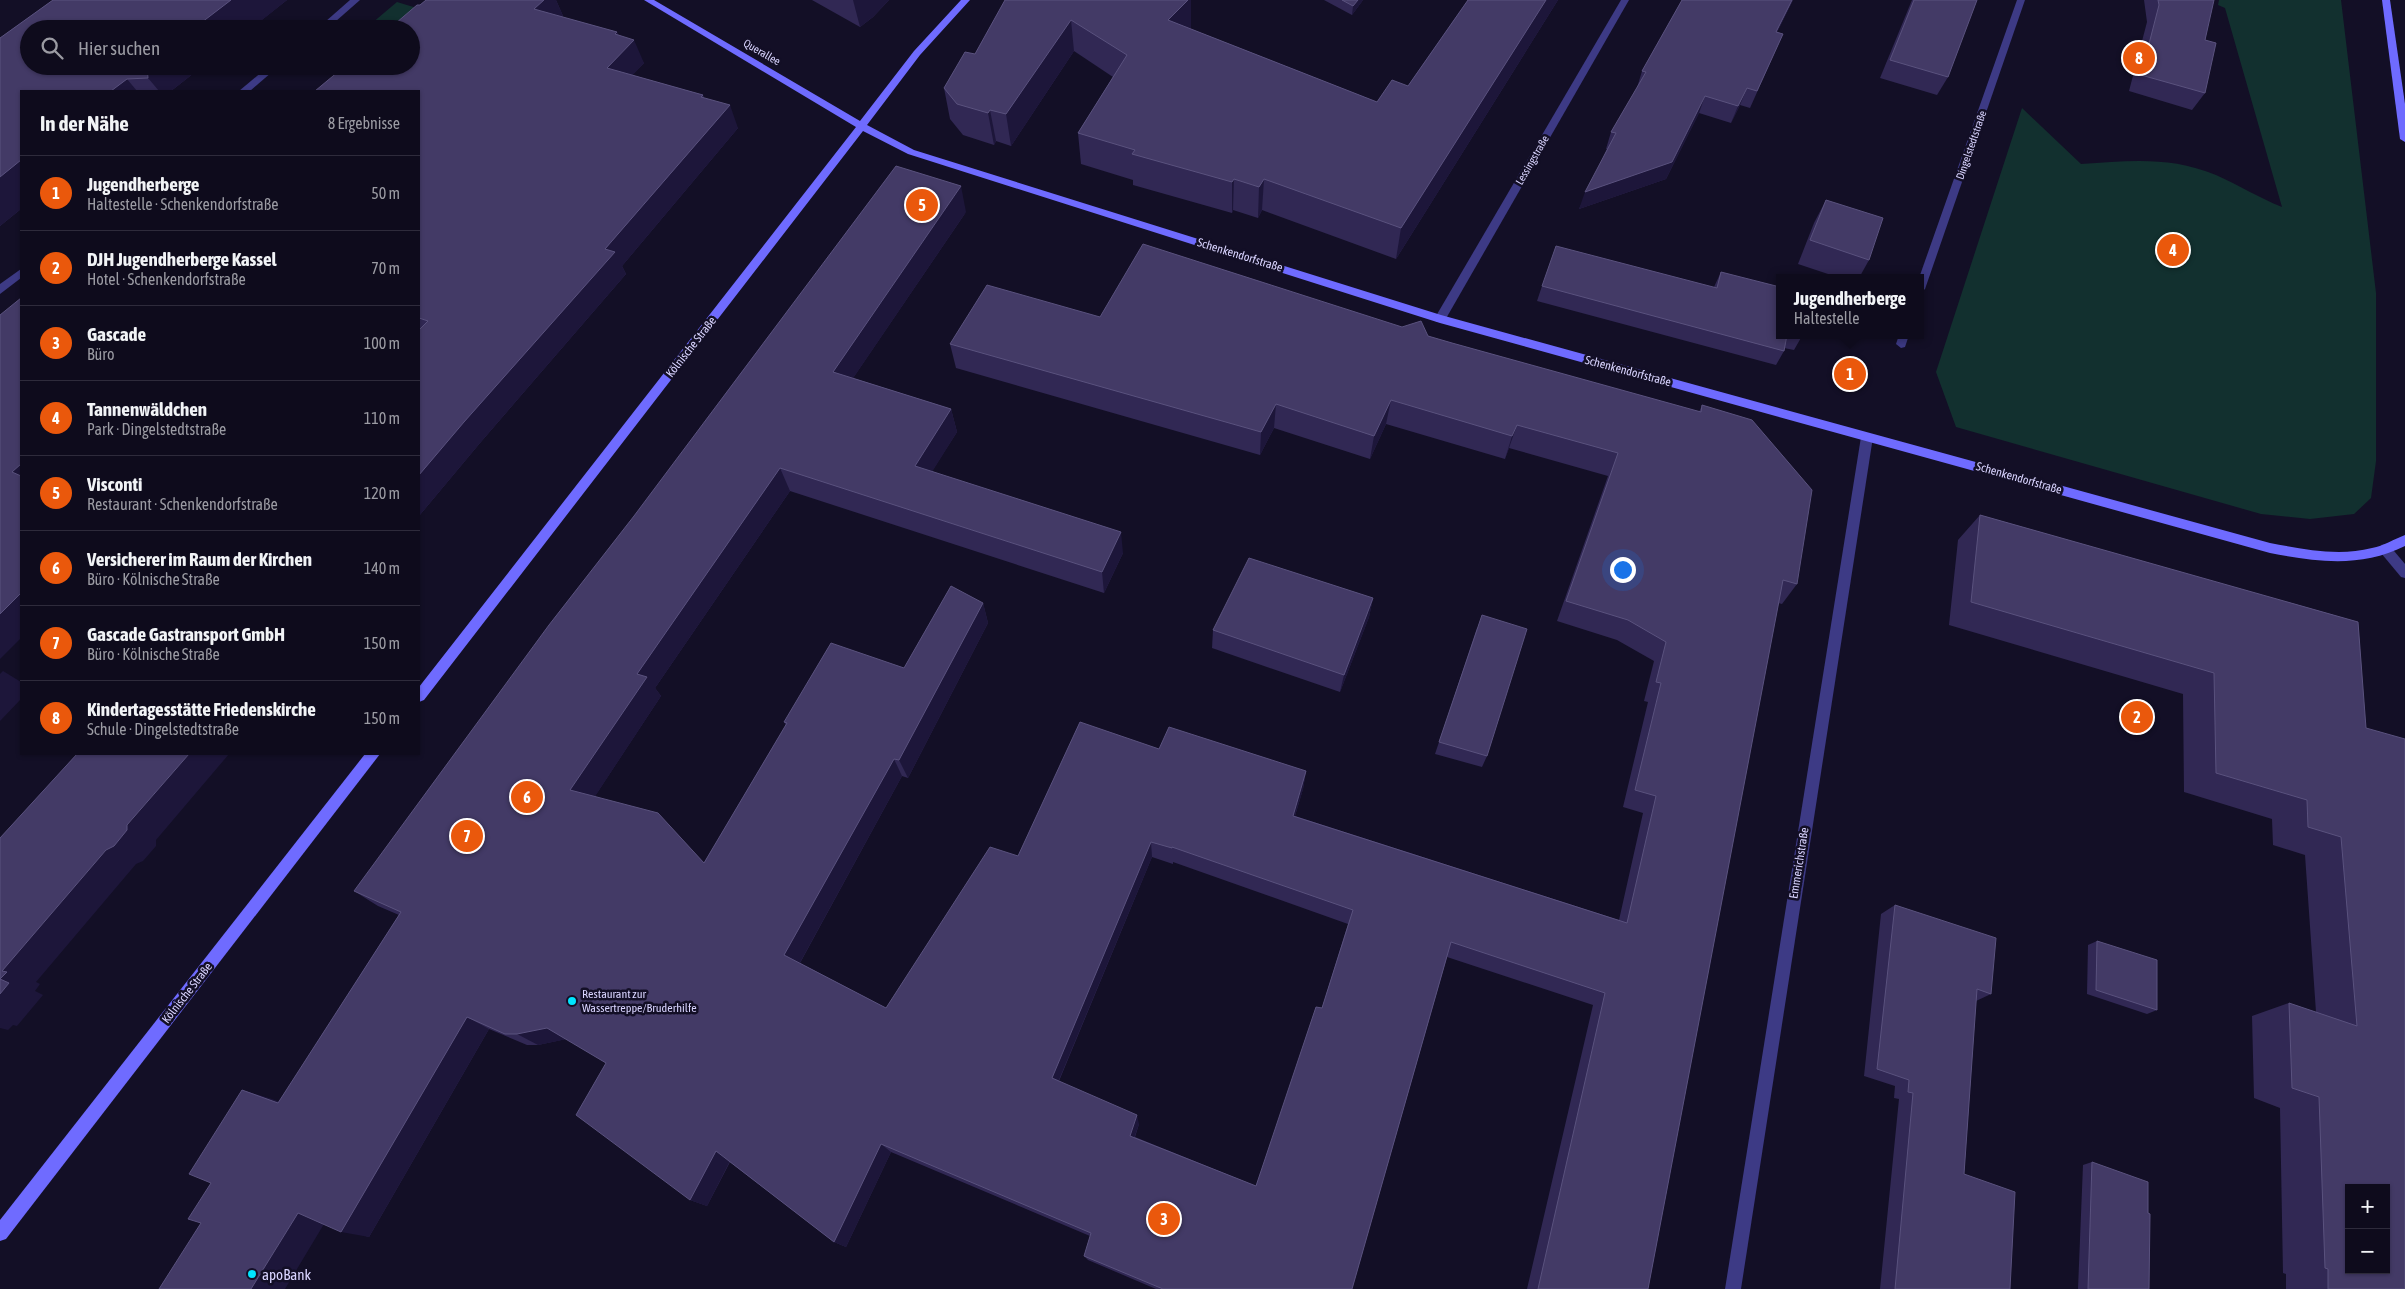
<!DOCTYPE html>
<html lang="de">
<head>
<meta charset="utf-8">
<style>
  :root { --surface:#0e0b1c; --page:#1c1929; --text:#f1f3f6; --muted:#9b9ba3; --line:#2e2b3b; --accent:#ea580c }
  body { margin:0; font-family:"Asap Condensed",sans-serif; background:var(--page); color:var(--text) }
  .controls { position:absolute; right:15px; bottom:15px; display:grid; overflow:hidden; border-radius:0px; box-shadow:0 1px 4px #0004 }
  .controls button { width:45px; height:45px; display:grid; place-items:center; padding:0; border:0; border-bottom:1px solid var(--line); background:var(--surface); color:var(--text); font:25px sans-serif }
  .you { position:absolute; left:1622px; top:569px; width:18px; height:18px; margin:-12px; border:4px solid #fff; border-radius:50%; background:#1a73e8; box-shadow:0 0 0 8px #1a73e833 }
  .badge { display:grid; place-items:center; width:32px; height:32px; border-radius:50%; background:var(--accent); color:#fff; font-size:16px; font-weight:700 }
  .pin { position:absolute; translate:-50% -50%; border:2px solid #fff; box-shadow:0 1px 5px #0006 }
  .popup { position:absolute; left:1776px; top:274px; width:148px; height:65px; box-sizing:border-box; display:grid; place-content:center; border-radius:0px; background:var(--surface); filter:drop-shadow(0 1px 4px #0005); font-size:16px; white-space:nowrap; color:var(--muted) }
  .popup b { font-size:19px; color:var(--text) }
  .popup::after { content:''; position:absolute; left:50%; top:100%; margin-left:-10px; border:10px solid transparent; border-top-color:var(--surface) }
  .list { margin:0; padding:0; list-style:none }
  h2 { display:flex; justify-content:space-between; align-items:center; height:65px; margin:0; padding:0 20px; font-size:21px }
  h2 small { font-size:16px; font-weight:400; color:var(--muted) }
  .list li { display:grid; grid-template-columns:32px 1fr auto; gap:15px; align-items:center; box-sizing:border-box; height:75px; padding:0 20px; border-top:1px solid var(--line) }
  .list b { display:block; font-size:19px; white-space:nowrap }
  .list p { margin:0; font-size:16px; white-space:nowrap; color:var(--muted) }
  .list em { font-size:16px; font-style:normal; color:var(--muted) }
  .icon { flex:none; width:28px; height:28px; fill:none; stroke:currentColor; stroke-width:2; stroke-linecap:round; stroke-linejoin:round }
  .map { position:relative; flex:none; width:2405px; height:1289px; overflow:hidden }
  .search { position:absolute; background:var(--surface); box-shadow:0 1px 4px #0004; left:20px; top:20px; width:400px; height:55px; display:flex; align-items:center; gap:12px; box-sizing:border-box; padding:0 18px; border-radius:28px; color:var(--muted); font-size:19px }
  .panel { position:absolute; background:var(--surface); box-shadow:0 1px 4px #0004; left:20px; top:90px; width:400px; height:665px; border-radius:0px }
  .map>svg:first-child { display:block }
</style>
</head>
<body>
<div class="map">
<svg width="2405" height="1289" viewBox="0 0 2405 1289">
  <rect width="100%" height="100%" fill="#130f26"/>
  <g fill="#12302f">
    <path d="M2219,0H2341L2376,293V461L2371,498L2354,514L2310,519L2261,514L1956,427L1936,372L2022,108L2081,164C2130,161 2169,156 2216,175C2239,185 2259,198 2282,207L2225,8L2218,5Z"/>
    <path d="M397,2L453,19L411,29H365Z"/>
  </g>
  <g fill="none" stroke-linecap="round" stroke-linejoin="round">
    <g fill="#3d3a85" fill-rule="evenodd">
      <path d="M350,0H360L327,29H317Z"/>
      <path d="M1621,0H1629L1444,322H1436L1435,319L1436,316Z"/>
      <path d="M2017,0H2025L1925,289L1920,293L1919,278Z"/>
      <path d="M269,66H279L250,91H239Z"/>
      <path d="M21,269V278L0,294V284Z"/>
      <path d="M1899,335H1909L1905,347L1901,348L1896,344Z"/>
      <path d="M1867,433L1873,437L1741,1289H1725L1861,437Z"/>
      <path d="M2385,544L2389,545L2405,564V578L2401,577L2381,553L2379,549L2381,545Z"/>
    </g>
    <g fill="#6f6bff" fill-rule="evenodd">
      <path d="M644,0H654L860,121L914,51L961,0H970L920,55L867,125L914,150L1441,315L2270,543C2303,549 2338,557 2372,548C2384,546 2394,539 2405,535V546C2361,568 2317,562 2270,553L1440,323L908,154L863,131L424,700L419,702V687L856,127Z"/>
      <path d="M2382,0H2390L2405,104V142L2400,139Z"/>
      <path d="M365,754H380L6,1239L0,1241V1220Z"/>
    </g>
  </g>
  <g fill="#312854" fill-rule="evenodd">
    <path d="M53,0H287L171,91H21V209L0,226V38Z"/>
    <path d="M426,0H556L563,16L562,17L617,32L619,36L644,63L632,75L703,95L704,98L738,128L622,266L626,274L480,443L419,516V91L420,5Z"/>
    <path d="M812,0H889L873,17L860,27Z"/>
    <path d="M1005,0H1191V29L1377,102L1408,86L1468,0H1558L1396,259L1262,210L1258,218L1233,210L1232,213L1133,185V180L1081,164L1078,133L1113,77L1074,51L1011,146L996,141L994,145L963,135L950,119L944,88L975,54Z"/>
    <path d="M1324,0H1363L1352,15Z"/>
    <path d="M1682,0H1793L1777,32L1783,34L1750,108L1740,105L1731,123L1699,113L1666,179L1579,209L1607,149H1606L1611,132L1637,88L1642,71Z"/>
    <path d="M1912,0H1977L1948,77L1937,95L1880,78Z"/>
    <path d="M2144,0H2214L2205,40V93L2192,110L2129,91L2147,22Z"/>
    <path d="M1826,200L1869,260L1859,278H1840L1798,264L1814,223Z"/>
    <path d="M966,212L853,378L951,409L957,432L932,471L1123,553L1104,593L790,491L655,688L661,696L595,796L704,863L786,725L784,722L904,668L983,603L988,623L908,778L902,776L800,963L886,1008L1018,856L1159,749L1306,771L1303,789L1295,816L1619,920L1643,813L1623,807L1648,702L1644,701L1654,661L1617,640L1557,621L1608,476L1509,448L1505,459L1386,424L1370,459L1274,428L1260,455L956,368L950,344L1100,317L1428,336L1452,343L1699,412L1702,405L1797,584L1782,604L1778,603L1648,1289H1527L1593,1005L1447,957L1352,1289H1156L1088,1260L1084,1256L1090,1236L891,1152L846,1247L834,1242L730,1162L707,1206L690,1200L606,1063L566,1039L538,1045H527L489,1029L369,1237L324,1224L201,1223L211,1183L242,1090L279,1102L399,915L378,906L354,891ZM1152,857L1173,864V862L1348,924L1322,1008L1256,1186L1135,1137L1139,1124L1059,1081Z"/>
    <path d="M1721,272L1780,335H1799L1802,336L1794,350L1784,348V351L1776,365L1537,301L1542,286L1714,287Z"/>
    <path d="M1980,515L2358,622L2405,1289H2286V1274L2283,1273L2280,1108L2254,1098L2252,1016L2289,1003L2316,1012L2305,855L2273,845L2272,819L2184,792L2183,694L1949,625L1958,540Z"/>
    <path d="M1373,598L1369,617L1340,692L1212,648L1213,630Z"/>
    <path d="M1477,628L1487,756L1482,767L1435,754Z"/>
    <path d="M1895,905L1991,994L1976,1001L1964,1174L2010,1289H1880L1899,1099L1894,1098L1895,1086L1864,1076L1881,914Z"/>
    <path d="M2097,941L2157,1010L2147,1014L2087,994L2088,945Z"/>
    <path d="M2092,1162L2148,1213L2149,1289H2078L2083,1165Z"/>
  </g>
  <g fill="#1d163a">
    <path d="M231,0H287L251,29H193Z"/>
    <path d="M539,0H556L563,16L546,33L534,9Z"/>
    <path d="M853,0H889L873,17L860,27Z"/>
    <path d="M1188,0H1191V29L1168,20Z"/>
    <path d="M1358,0H1363L1352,15L1353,6Z"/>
    <path d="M1546,0H1558L1396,259L1401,228Z"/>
    <path d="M1792,0H1793L1769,49L1776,32Z"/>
    <path d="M1071,20L1074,51L1011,146L1006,114Z"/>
    <path d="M617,32L625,49L634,40L644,63L617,92L607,68L615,34Z"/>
    <path d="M147,66H203L171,91H159L148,78Z"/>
    <path d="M127,79L137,91H111Z"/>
    <path d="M1747,88L1740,105L1731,123L1738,106Z"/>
    <path d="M1705,96L1699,113L1666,179L1579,209L1585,192Z"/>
    <path d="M730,105L738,128L622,266L626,274L480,443L419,516V475L605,249Z"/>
    <path d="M990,110L996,141L994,145L988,113Z"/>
    <path d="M21,160V209L0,226V177Z"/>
    <path d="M1234,179L1233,210L1232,213V182Z"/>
    <path d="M1264,179L1262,210L1258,218L1259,187Z"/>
    <path d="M961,186L966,212L841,396L833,372Z"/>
    <path d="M1391,400L1386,424L1370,459L1374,436Z"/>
    <path d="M1276,404L1274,428L1260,455L1261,432Z"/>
    <path d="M951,409L957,432L922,488L915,466Z"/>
    <path d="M1517,425L1509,448L1505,459L1512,436Z"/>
    <path d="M21,464V479L12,472Z"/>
    <path d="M780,468L790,491L655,688L661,696L588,807L570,790L637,674Z"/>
    <path d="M1121,532L1123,553L1104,593L1102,572Z"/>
    <path d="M21,593V638L0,659V614Z"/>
    <path d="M1373,598L1369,617L1340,692L1344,675Z"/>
    <path d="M983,603L988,623L908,778L899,760Z"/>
    <path d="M3,671L21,682V699L0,721V674Z"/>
    <path d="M189,754H229L156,840V846L143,861L136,864L36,982L40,984L35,991L43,995L17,1026L13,1025L8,1030L0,1028V979L2,971Z"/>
    <path d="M894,759L902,776L797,968L784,955Z"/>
    <path d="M1306,771L1303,789L1290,832L1293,816Z"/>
    <path d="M1151,842L1152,857L1056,1087L1052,1078Z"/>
    <path d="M467,1017L489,1029L369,1237L341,1232Z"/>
    <path d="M547,1028L567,1039L538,1045L517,1034Z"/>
    <path d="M242,1090L272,1099L307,1112L278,1103Z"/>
    <path d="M1137,1115L1139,1124L1132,1144L1130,1136Z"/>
    <path d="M881,1144L891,1152L846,1247L834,1242Z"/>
    <path d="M716,1151L731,1159L707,1206L690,1200Z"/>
    <path d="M298,1213L327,1219L285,1289H251Z"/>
  </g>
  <g fill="#433a66" stroke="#5a527e" fill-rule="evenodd">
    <path d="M53,0H231L193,29H29V66H147L148,78L127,79L111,91H21V160L0,177V38Z"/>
    <path d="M426,0H544L534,9L617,32L615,34L634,40L607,68L703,95L701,97L730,105L605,249L615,252L464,422L419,475V330L428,321L419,318V91H315L345,66H411V29H389L417,5H420Z"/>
    <path d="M1005,0H1188L1168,20L1377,102L1392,80L1408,86L1468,0H1546L1401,228L1264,179L1259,187L1234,179L1232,182L1132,154L1135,150L1078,133L1127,55L1071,20L1006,114L990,110L988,113L957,104L944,88L965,52L975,54Z"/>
    <path d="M1342,0H1358L1353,6Z"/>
    <path d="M1682,0H1792L1776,32L1783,34L1757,91L1747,88L1738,106L1705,96L1672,162L1585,192L1616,133L1611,132L1646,72L1642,71Z"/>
    <path d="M1914,0H1977L1948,77L1890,60Z"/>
    <path d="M2158,0H2214L2205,40L2216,43L2205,93L2141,75L2159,5Z"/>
    <path d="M896,166L961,186L833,372L951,409L915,466L1121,532L1102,572L780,468L637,674L647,677L570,790L658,813L704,863L787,723L784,722L831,643L904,668L951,586L983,603L899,760L894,759L784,955L886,1008L990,847L1018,856L1080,722L1159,749L1169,727L1306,771L1293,816L1627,923L1656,796L1635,790L1661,683L1656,682L1666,642L1628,620L1566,601L1618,453L1517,425L1512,436L1391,400L1374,436L1276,404L1261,432L950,344L987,285L1100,317L1143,244L1402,327L1421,321L1428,336L1452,343L1701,412L1702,405L1752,420L1812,490L1797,584L1783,580L1648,1289H1538L1605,993L1451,942L1352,1289H1163L1084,1256L1091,1233L881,1144L834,1242L716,1151L690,1200L576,1115L606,1063L547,1028L517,1034H505L467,1017L341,1232L298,1213L251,1289H159L201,1223L188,1219L211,1183L189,1174L242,1090L278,1103L401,912L354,891L549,625L634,516ZM1151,842L1172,848V847L1353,910L1322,1008L1316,1007L1256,1186L1130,1136L1137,1115L1052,1078Z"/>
    <path d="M1826,200L1883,218L1869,260L1810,240Z"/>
    <path d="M1556,246L1717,288L1721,272L1780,287V335H1787L1784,351L1542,286Z"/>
    <path d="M21,298V464L12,472L21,476V593L0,614V315Z"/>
    <path d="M1980,515L2358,622L2366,728L2405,739V1289H2328V1269L2325,1268L2319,1097L2292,1088L2289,1003L2357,1026L2341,837L2308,827L2307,800L2216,773L2214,673L1971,602ZM2349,1188H2386V1270H2349Z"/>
    <path d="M1249,558L1373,598L1344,675L1213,630Z"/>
    <path d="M1482,615L1527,629L1487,756L1439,742Z"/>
    <path d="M77,754H189L127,825V830L114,846L106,850L2,971L7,972L0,979L9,983L0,994V838Z"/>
    <path d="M1895,905L1996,938L1991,994L1977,989L1964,1174L2015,1192L2010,1289H1895L1913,1093L1908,1092L1909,1080L1877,1069Z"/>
    <path d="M2097,941L2157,960V1010L2096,990Z"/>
    <path d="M2092,1162L2148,1182V1213L2150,1214L2149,1289H2088Z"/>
  </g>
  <g fill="#00e5ff" stroke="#130f26" stroke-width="2">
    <circle cx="572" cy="1001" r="5"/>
    <circle cx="252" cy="1274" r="5"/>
  </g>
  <g text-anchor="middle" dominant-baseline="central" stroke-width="5" stroke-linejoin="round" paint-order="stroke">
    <g font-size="11" fill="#d9d4ff" stroke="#130f26">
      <text transform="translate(762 52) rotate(30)">Querallee</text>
      <text transform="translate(1971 145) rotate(-71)">Dingelstedtstraße</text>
      <text transform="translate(1532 160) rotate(-60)">Lessingstraße</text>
    </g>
    <g font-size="12" fill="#d9d4ff" stroke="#130f26">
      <text transform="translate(1240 255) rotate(17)">Schenkendorfstraße</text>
      <text transform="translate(691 347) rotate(-52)">Kölnische Straße</text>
      <text transform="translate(1628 371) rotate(15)">Schenkendorfstraße</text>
      <text transform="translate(2019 478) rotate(16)">Schenkendorfstraße</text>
      <text transform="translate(1799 863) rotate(-81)">Emmerichstraße</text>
      <text transform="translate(187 993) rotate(-52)">Kölnische Straße</text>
    </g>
    <g font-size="12" fill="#d9d4ff" stroke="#130f26" text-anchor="start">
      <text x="582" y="994">Restaurant zur<tspan x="582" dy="14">Wassertreppe/Bruderhilfe</tspan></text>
    </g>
    <g font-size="15" fill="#d9d4ff" stroke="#130f26" text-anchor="start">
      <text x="262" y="1274">apoBank</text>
    </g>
  </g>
</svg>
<div class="controls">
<button>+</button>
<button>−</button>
</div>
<div class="you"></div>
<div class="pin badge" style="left:1850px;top:374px">1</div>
<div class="popup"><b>Jugendherberge</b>Haltestelle</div>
<div class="pin badge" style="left:2137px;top:717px">2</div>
<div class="pin badge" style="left:1164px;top:1219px">3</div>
<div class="pin badge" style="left:2173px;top:250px">4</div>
<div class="pin badge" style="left:922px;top:205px">5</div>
<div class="pin badge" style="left:527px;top:797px">6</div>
<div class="pin badge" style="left:467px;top:836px">7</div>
<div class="pin badge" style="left:2139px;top:58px">8</div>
<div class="search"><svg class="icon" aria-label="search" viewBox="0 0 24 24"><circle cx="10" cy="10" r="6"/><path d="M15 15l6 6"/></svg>Hier suchen</div>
<section class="panel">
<h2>In der Nähe<small>8 Ergebnisse</small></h2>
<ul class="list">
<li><span class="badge">1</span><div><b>Jugendherberge</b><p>Haltestelle · Schenkendorfstraße</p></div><em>50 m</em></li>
<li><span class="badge">2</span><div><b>DJH Jugendherberge Kassel</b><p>Hotel · Schenkendorfstraße</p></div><em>70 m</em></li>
<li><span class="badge">3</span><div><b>Gascade</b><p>Büro</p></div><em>100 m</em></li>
<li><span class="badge">4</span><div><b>Tannenwäldchen</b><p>Park · Dingelstedtstraße</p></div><em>110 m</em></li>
<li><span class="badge">5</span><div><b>Visconti</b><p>Restaurant · Schenkendorfstraße</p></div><em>120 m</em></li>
<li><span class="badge">6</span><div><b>Versicherer im Raum der Kirchen</b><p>Büro · Kölnische Straße</p></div><em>140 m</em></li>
<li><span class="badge">7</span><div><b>Gascade Gastransport GmbH</b><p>Büro · Kölnische Straße</p></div><em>150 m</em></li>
<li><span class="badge">8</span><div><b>Kindertagesstätte Friedenskirche</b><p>Schule · Dingelstedtstraße</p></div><em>150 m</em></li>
</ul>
</section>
</div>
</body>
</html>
